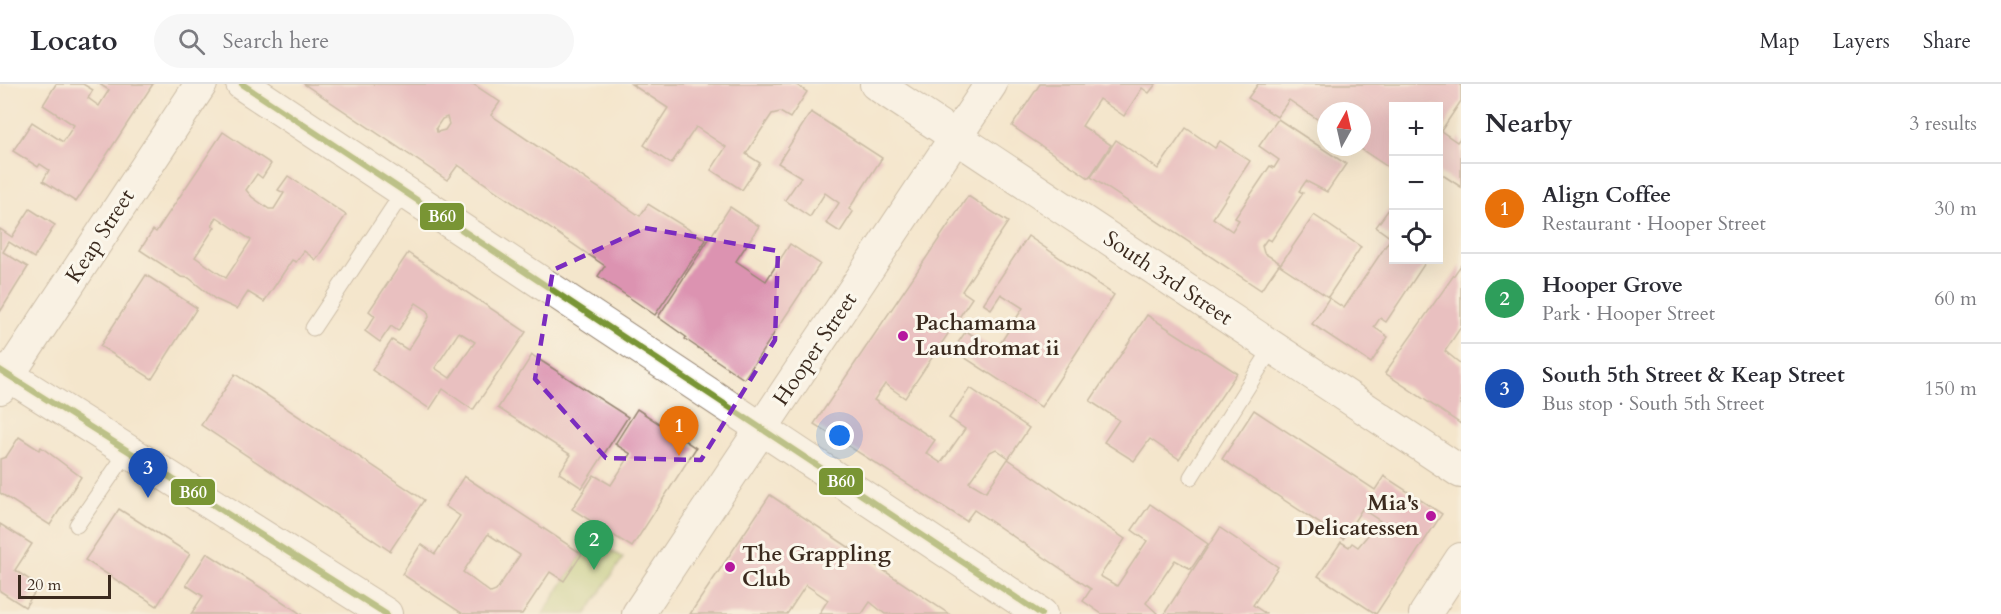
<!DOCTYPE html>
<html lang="en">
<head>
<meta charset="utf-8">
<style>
  :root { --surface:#fff; --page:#f7f7f7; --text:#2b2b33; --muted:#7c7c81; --line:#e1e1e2; --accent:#111827 }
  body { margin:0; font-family:Cardo,serif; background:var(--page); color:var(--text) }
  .controls { position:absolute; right:18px; top:18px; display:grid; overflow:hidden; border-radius:0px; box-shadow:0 6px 24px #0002 }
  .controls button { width:54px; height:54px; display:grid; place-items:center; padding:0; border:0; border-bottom:2px solid var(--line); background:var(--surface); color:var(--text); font:30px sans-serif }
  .compass { position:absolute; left:1317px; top:18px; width:54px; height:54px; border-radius:50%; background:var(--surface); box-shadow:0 6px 24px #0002; rotate:8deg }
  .scale { position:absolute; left:18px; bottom:15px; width:93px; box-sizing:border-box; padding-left:6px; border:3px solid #3b2a1e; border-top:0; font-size:16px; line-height:21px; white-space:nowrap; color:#3b2a1e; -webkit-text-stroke:4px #fbf7ec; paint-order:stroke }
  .you { position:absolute; left:840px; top:352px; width:21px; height:21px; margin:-15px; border:4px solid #fff; border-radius:50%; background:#1a73e8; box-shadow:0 0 0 9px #1a73e833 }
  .badge { display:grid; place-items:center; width:39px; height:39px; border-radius:50%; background:var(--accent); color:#fff; font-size:20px; font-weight:700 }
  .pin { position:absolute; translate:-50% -50px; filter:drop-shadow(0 2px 3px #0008) }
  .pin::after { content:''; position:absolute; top:32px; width:21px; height:18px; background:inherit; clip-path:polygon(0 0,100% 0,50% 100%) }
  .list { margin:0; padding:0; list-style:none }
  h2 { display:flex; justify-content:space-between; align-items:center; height:78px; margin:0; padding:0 24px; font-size:26px }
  h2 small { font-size:20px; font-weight:400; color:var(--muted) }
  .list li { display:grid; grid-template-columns:39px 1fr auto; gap:18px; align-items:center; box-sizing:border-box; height:90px; padding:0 24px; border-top:2px solid var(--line) }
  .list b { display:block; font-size:22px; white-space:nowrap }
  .list p { margin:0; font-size:20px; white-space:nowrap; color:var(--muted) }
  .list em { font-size:20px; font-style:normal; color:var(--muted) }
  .icon { flex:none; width:33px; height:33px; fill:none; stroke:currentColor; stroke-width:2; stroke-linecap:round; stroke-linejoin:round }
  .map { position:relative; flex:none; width:1461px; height:530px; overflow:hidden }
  header { display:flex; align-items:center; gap:36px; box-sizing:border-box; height:84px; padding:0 30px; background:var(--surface); border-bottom:2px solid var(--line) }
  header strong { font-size:28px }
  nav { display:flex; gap:33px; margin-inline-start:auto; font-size:21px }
  .search { width:420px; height:54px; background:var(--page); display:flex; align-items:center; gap:15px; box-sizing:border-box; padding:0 21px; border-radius:33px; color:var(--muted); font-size:22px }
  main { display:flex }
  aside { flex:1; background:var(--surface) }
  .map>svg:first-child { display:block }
</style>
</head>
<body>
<header>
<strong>Locato</strong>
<div class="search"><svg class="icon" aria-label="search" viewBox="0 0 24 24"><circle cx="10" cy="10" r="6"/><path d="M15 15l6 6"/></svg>Search here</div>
<nav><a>Map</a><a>Layers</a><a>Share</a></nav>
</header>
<main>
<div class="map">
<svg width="1461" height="530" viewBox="0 0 1461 530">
  <rect width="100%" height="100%" fill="#fbf7ec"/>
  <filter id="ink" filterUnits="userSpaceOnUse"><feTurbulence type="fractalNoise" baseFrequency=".0167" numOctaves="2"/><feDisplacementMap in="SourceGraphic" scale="12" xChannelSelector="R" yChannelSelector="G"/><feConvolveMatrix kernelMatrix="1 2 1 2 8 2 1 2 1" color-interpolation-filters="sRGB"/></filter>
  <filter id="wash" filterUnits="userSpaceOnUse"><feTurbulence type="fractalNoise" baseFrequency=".008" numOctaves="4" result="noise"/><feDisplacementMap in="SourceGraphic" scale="24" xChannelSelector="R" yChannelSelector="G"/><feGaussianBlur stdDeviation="1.35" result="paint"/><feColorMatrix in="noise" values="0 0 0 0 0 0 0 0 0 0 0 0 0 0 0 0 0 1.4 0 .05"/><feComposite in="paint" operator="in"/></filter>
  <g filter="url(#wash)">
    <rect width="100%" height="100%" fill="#f4e6cc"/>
    <path fill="#acc46a" stroke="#747744" stroke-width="1.5" d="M592,454L623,474L586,530H543Z"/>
    <g id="blocks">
      <g fill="#dc93b1" fill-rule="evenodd">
        <path d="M56,0H83L93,6L88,14L99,22L109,6L99,0H153L76,118L43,97L49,86L40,80L38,83L13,67L32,38L63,58L74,41L43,21Z"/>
        <path d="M304,0H473L500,18L491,31L640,132L648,120L706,156L655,231L598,192L605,182L458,81L447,96ZM447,33L449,40L445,46L437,48L436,44L442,35Z"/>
        <path d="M631,0H795L807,8L790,34L780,28L772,30L756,54L746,70L760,79L742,106L711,86L726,63L696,43L671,80L644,61L668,24Z"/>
        <path d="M1040,0H1156L1149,9L1142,4L1124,32L1099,15L1082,42L1111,61L1089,94L1012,42Z"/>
        <path d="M1258,0H1461V17L1441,47L1457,58L1461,53V103L1438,88V22H1394V87L1358,63H1362V27H1326V41L1289,16L1277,33L1248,14Z"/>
        <path d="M811,28L882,74L849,125L853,128L840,148L826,139L839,119L825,109L810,133L785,116L801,93L778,79Z"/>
        <path d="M1278,35L1346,80L1327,108L1306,97L1299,107L1303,109L1271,157L1267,155L1262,162L1264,169L1280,179L1261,206L1091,93L1116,56L1158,85L1186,44L1215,64L1220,57L1250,77L1213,134L1232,147L1239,136L1235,134L1270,82L1274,84L1279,76L1259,62Z"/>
        <path d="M223,48L271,80L262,94L257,90L246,106L252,113L269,125H274L284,109L278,106L288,92L346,131L316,176L304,167L296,178L292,176L264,218L248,208L237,225L215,215L189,194L181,193L140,166L153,146L156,148ZM217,133L251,156L226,194L195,173L215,143L212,141Z"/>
        <path d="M968,112L1008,138L962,207L972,214L905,314L885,300L874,316L935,356L926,369L941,379L965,345L949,334L970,304L1029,344L1009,374L996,365L990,368L969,398L986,408L1008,375L1125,455L1100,492L1117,502L1147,457L1132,446L1150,420L1208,460L1191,485L1175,476L1146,519L1158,530H1102L1083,517L1091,505L974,426L966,437L814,340Z"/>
        <path d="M1394,118V176H1427L1386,238L1380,234L1374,243L1388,253L1371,279L1312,240L1329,214L1344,224L1391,154L1376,143Z"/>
        <path d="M730,123L759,142L736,177L766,197L790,160L820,180L744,295L685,255L686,253L658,233Z"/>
        <path d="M30,125L55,141L34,174L9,158L3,168L28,183L0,228V145L12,153Z"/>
        <path d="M1314,131L1361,163L1328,213L1280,181Z"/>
        <path d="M1028,152L1114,211L1041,323L953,266L966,247L996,266L1023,224L1001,210L991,225L983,220Z"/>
        <path d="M408,169L526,248L473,326L443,305L430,325L372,286L392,256L408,266L429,233L428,227L416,219L398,247L391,242L380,258L365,247L375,232L369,227ZM459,248L475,258L450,294L435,284Z"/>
        <path d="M1461,181V243L1445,267L1461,280V340L1385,289Z"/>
        <path d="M146,191L197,224L152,295L100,262Z"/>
        <path d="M1147,231L1237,289L1179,375L1150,355L1134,377L1104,358L1119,336L1090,317Z"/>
        <path d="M532,271L628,333L582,404L559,389L571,371L498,324Z"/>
        <path d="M235,290L424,416L390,467L201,341Z"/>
        <path d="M637,325L696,364L632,463L572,425L594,391L611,401L631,370L615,360Z"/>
        <path d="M1254,326L1375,406L1384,392L1442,430L1376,530L1318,492L1341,458L1349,463L1352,459L1358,463L1380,437L1362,425L1343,455L1222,375Z"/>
        <path d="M19,353L39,366L41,363L81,393L50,441L0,409V375L6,373Z"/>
        <path d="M464,392L582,470L564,497L550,488L522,530H463L402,490L421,460L435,470L460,432L445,422ZM488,450L520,471L496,507L491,509L463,488Z"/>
        <path d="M770,411L859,470L949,530H885L870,518L862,530H819L828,516L806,501L787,530H690Z"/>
        <path d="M119,425L190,470L157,522L85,476Z"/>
        <path d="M0,440L32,460L15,486L39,502L25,523L0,507Z"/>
        <path d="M1220,444L1278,483L1253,521L1266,530H1164Z"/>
        <path d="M207,469L277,514L301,530H191L203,512L186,501Z"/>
      </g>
    </g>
  </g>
  <g filter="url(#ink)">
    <use href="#blocks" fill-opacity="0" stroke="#988875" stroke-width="1.5"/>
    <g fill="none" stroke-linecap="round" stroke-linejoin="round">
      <defs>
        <g id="lane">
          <path d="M313,244L404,107"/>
          <path d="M1191,393L1272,264"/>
          <path d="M77,441L128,367"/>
        </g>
        <g id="street">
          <path d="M242,0L1041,530"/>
          <path d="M876,0L1461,388"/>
          <path d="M0,286L386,530"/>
          <path d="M0,304L201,0"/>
          <path d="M638,530L991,0"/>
          <path d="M1425,530L1461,475"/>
        </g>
      </defs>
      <use href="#lane" stroke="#988875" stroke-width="17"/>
      <use href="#street" stroke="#988875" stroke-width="34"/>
      <use href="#lane" stroke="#fff" stroke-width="15"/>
      <use href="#street" stroke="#fff" stroke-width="32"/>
      <defs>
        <g id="bus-1">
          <path d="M242,0L1041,530"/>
          <path d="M0,286L386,530"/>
        </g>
      </defs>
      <use href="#bus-1" stroke="#fbf7ec" stroke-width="10"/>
      <use href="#bus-1" stroke="#799534" stroke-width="6"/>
    </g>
  </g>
  <path d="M0 0H1461V530H0ZM645,144L778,167L775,256L701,376L606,374L535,295L553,186Z" fill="#f4e6cc" fill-opacity=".55" fill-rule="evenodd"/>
  <path fill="none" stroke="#7b2cbf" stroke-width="4.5" stroke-dasharray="12 8" stroke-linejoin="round" d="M645,144L778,167L775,256L701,376L606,374L535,295L553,186Z"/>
  <g fill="#b5179e" stroke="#fbf7ec" stroke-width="2">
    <circle cx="903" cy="252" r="6"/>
    <circle cx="1431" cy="432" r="6"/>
    <circle cx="730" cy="483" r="6"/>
  </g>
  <g text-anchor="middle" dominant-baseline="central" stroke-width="6" stroke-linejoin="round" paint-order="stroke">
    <g font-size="22" fill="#3b2a1e" stroke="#fbf7ec">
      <text transform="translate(100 152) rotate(-57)">Keap Street</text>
      <text transform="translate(1168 194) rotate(34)">South 3rd Street</text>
      <text transform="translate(815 265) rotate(-56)">Hooper Street</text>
    </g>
    <g font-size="22" font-weight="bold" fill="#3b2a1e" stroke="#fbf7ec" text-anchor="start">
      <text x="915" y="239">Pachamama<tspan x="915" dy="25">Laundromat ii</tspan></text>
      <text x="1419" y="419" text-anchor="end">Mia's<tspan x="1419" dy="25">Delicatessen</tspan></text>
      <text x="742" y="470">The Grappling<tspan x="742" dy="25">Club</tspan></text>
    </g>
  </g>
  <g stroke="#fbf7ec" stroke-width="2">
    <rect x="419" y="118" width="46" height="29" rx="6" fill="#799534"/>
    <rect x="818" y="383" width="46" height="29" rx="6" fill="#799534"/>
    <rect x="170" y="394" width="46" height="28" rx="6" fill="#799534"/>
  </g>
  <g font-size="16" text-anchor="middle" font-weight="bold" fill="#fff">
    <text x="442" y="138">B60</text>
    <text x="841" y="403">B60</text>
    <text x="193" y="414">B60</text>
  </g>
</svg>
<div class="controls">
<button>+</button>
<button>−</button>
<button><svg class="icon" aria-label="locate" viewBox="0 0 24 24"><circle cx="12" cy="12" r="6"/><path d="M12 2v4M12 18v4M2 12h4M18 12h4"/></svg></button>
</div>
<svg class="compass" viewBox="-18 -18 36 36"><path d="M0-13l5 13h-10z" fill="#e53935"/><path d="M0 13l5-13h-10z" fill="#7c7c81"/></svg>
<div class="scale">20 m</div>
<div class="you"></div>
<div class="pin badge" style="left:679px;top:372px;background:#e8710a">1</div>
<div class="pin badge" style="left:594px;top:486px;background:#2e9e5b">2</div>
<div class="pin badge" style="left:148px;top:414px;background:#1a4fb4">3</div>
</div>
<aside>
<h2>Nearby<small>3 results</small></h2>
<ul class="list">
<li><span class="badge" style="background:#e8710a">1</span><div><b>Align Coffee</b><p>Restaurant · Hooper Street</p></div><em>30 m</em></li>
<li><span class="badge" style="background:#2e9e5b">2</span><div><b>Hooper Grove</b><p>Park · Hooper Street</p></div><em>60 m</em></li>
<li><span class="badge" style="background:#1a4fb4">3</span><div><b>South 5th Street &amp; Keap Street</b><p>Bus stop · South 5th Street</p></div><em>150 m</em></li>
</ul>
</aside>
</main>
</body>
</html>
